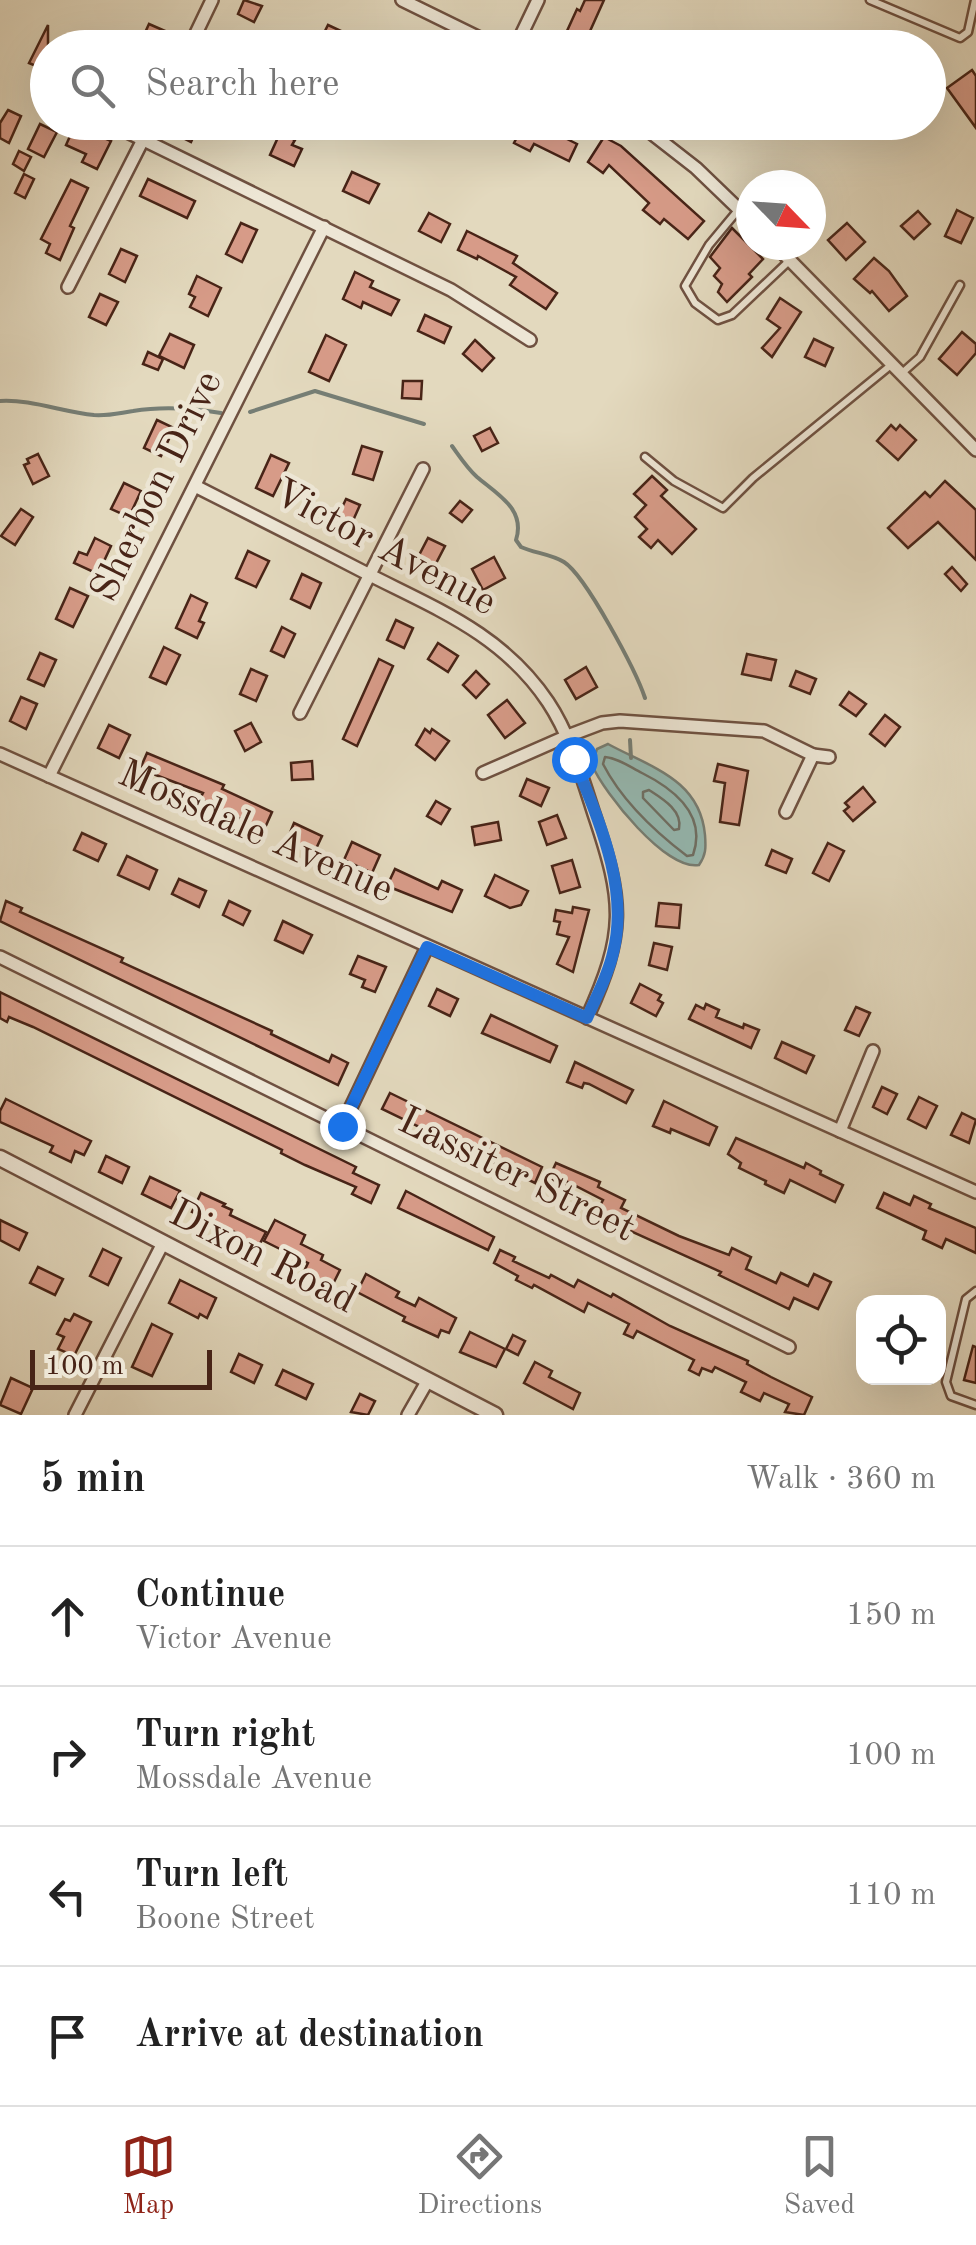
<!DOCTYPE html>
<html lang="en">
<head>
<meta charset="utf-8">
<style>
  :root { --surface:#fff; --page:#f2f2f2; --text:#222; --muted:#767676; --line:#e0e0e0; --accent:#8f2418 }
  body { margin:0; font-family:"Old Standard TT",serif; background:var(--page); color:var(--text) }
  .controls { position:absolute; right:30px; bottom:30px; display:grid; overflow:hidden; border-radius:20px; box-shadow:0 10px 40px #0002 }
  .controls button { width:90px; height:90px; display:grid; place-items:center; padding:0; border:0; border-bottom:2px solid var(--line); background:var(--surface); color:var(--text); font:50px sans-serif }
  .compass { position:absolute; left:736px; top:170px; width:90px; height:90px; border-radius:50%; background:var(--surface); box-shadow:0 10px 40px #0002; rotate:115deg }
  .scale { position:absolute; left:30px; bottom:25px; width:182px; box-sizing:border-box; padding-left:10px; border:5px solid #482417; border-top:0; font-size:28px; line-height:35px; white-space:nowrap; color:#482417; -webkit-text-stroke:8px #ede6d5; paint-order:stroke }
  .stop { position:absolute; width:30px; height:30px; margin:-22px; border:8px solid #1a73e8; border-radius:50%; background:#fff }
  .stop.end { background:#1a73e8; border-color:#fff; box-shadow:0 2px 10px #0008 }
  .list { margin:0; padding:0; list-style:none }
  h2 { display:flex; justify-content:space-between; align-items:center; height:130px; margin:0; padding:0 40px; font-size:42px }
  h2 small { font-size:32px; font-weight:400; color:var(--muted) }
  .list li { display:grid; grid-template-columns:65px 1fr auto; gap:30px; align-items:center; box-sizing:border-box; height:140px; padding:0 40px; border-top:2px solid var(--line) }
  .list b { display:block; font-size:38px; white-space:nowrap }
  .list p { margin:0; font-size:32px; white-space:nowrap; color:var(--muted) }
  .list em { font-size:32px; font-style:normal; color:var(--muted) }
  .icon { flex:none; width:55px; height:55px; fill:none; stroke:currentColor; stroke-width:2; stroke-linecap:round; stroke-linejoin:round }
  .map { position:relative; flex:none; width:976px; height:1415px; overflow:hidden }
  .search { position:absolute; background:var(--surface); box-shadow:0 10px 40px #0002; left:30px; right:30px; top:30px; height:110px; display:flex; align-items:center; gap:25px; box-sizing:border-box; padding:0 35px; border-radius:55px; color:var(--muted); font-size:38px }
  .sheet { height:690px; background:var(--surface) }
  nav { display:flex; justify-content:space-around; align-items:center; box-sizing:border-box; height:140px; border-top:2px solid var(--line); background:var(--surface); font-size:28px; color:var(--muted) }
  nav a { display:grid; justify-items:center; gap:5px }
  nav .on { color:var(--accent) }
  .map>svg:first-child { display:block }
</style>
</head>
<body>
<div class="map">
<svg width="976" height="1415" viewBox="0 0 976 1415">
  <rect width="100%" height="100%" fill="#e3d9be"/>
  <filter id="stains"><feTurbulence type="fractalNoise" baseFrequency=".002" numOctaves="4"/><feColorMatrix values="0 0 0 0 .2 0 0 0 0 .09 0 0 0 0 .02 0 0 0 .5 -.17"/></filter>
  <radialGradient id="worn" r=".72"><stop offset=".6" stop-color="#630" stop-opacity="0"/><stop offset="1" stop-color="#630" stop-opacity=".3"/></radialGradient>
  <path fill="#95bab3" stroke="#767e75" stroke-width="2.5" d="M608,744C650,767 700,779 705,835C706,848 706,855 699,865C666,871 604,793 592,765L597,749Z"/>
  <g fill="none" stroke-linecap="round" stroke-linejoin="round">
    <g stroke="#6e6f65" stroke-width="2.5">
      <path d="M605,757C618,758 630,767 642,773C674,789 707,815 693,855L687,856C654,831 622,801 603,764Z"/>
      <path d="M649,790C663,799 683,811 679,829L674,830L643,798V792Z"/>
    </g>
    <g stroke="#767e75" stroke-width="4">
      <path d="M0,401C30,399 63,412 94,415C109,416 119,413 133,411C163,406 192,408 221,413"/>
      <path d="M250,412L315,391L424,424"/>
      <path d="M452,446C460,457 467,468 477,477C497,494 526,509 516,540L521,547C534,553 551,554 564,562C586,576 636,671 645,698"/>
      <path d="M630,740L631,758"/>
    </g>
  </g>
  <g fill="#d79b88" stroke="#482417" stroke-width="2.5">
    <path d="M244,0L262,6L254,22L238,14Z"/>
    <path d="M585,0H604L586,40L567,31L577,9L580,11Z"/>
    <path d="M149,24L165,31L157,48H138Z"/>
    <path d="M48,25V59L43,69L29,63Z"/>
    <path d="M328,25L352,36L346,48H333L320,41Z"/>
    <path d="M650,32L686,47V48H643Z"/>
    <path d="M876,34L906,48H870Z"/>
    <path d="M972,70L976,76V128L947,88Z"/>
    <path d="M8,110L21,116L9,143L0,138V123Z"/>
    <path d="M181,122H200L191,142L175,134Z"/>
    <path d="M492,122H533L577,144L569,161L534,144L530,151L514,143L518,135Z"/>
    <path d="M40,124L57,132L44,157L28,149Z"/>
    <path d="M75,125L111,141L97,169L82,162L86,154L66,145Z"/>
    <path d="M280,133L295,140L292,145L302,149L294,166L270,155Z"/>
    <path d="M604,137L621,146L704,221L688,239L664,219L660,224L643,210L649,203L609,165L603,173L588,162Z"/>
    <path d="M19,151L31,157L24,171L13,164Z"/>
    <path d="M352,172L379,184L369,203L343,191Z"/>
    <path d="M24,174L34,179L25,198L15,193Z"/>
    <path d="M148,179L195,201L187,218L140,196Z"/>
    <path d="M71,180L88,188L70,226L74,228L60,260L46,253L50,244L41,239Z"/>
    <path d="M957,210L973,218L961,243L945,236Z"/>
    <path d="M918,211L930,224L914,239L901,226Z"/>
    <path d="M429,213L450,224L441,242L419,231Z"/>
    <path d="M241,223L257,230L242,262L226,254Z"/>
    <path d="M847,223L865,242L846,260L828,240Z"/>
    <path d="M732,228L763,259L749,274L752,277L727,302L718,292L722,284L714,276L720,268L710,257Z"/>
    <path d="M467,231L517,256L513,263L557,293L546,309L510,285L516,277L478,256L477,259L458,250Z"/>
    <path d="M121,249L137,256L125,282L109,274Z"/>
    <path d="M874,258L889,271L907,296L889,311L872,291L870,293L854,279Z"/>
    <path d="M355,272L373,281L370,287L399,300L391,315L363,302L361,308L343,299Z"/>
    <path d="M197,276L221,288L208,316L190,307L195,297L189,294Z"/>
    <path d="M100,294L118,302L106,325L89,317Z"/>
    <path d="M780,298L801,312L772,357L762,348L780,328L767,319Z"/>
    <path d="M425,315L451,327L444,343L418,331Z"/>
    <path d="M962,332L976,344V353L957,375L939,359Z"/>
    <path d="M170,334L194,345L184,368L159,356Z"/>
    <path d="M326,335L346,345L329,381L309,372Z"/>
    <path d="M814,339L833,348L825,366L805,357Z"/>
    <path d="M475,340L494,358L482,371L463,354Z"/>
    <path d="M148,352L163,359L158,370L143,364Z"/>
    <path d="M403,381H422L421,399L402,398Z"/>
    <path d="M157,420L174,428L161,456L144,448Z"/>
    <path d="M891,425L896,430L900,425L916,440L898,460L877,441Z"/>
    <path d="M490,428L498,443L482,451L474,436Z"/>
    <path d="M362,446L382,452L373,480L353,474Z"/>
    <path d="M38,454L49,476L33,484L24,465L29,463L27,459Z"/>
    <path d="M271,455L289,463L273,496L256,488Z"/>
    <path d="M652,476L667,490L661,496L696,529L672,554L658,540L651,548L639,537L647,529L635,517L646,505L634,494Z"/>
    <path d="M945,481L976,510V560L938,522L908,548L888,528L925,492L930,497Z"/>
    <path d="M124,483L141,491L129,517L111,509Z"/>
    <path d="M346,499L360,505L351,525L337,518Z"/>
    <path d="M460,501L472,510L462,522L450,513Z"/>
    <path d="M21,509L33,517L15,545L1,536Z"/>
    <path d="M95,538L111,546L98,574L74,563L79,552L87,555Z"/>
    <path d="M428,538L445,546L432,571L415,563Z"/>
    <path d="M248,551L269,561L256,587L236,578Z"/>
    <path d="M494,557L505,578L483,590L472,569Z"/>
    <path d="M952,567L967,584L961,591L945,574Z"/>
    <path d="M302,574L321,583L310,608L291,599Z"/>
    <path d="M70,588L88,596L73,627L56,619Z"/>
    <path d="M191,595L207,603L199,621L204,623L197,638L176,628Z"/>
    <path d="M396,620L413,628L404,648L387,640Z"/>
    <path d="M282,627L295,634L284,657L271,651Z"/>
    <path d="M438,643L458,656L448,672L428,659Z"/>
    <path d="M164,647L180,655L166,684L150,677Z"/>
    <path d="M40,653L56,660L44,686L28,679Z"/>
    <path d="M747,654L776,660L771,680L742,674Z"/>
    <path d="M379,659L393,666L357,746L343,739Z"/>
    <path d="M586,667L597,687L576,699L565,680Z"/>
    <path d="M251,669L267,676L256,701L240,694Z"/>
    <path d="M476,671L489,684L476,698L463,685Z"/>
    <path d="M796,671L816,679L810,694L790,686Z"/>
    <path d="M849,692L866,704L856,716L840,705Z"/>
    <path d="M21,697L37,704L26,729L10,721Z"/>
    <path d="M507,700L525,723L505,738L488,715Z"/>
    <path d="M885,715L900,727L885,746L870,734Z"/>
    <path d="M251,723L261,742L245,751L235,731Z"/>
    <path d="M109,725L130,735L119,758L98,748Z"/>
    <path d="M425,729L430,733L432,729L449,741L435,760L416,745Z"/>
    <path d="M147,753L224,785L222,789L272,812L264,830L200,799L203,793L140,769Z"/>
    <path d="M312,761L313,779L292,780L291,763Z"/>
    <path d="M718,764L748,771L739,825L720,822L725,783L714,781Z"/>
    <path d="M527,779L549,788L541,806L520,796Z"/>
    <path d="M863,787L875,802L853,821L844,811L849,807L845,803Z"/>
    <path d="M436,801L450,809L441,824L427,816Z"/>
    <path d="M557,815L566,838L547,845L539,822Z"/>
    <path d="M498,822L501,840L475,845L472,827Z"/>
    <path d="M294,823L322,836L314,853L287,840Z"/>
    <path d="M82,833L106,844L98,861L74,850Z"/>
    <path d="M352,842L380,855L372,873L344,860Z"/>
    <path d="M828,843L844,851L829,881L813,873Z"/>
    <path d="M772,850L792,859L786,873L766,865Z"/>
    <path d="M127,856L157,870L149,889L118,875Z"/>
    <path d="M572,860L580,887L560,893L552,866Z"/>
    <path d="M395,869L438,889L442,881L462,890L452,912L387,886Z"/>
    <path d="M495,875L528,891L521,905L510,908L485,896Z"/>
    <path d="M179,879L206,891L199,907L172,894Z"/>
    <path d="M6,901L22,908L20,912L123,958L121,962L272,1031L271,1034L298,1047L329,1062L332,1055L348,1063L338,1085L0,921Z"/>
    <path d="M229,901L250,911L243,925L223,915Z"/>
    <path d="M659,903L681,905L679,928L656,926Z"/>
    <path d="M573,907L589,910L573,972L557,964L569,937L557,934L560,922L554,921L556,910L572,913Z"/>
    <path d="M283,921L312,935L303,953L275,940Z"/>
    <path d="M654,943L672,947L667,970L649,965Z"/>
    <path d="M358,956L386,967L375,992L362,987L365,980L350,974Z"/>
    <path d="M640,984L661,995L658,1000L663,1003L656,1016L631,1003Z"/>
    <path d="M437,989L458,999L450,1016L429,1006Z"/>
    <path d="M0,992L356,1167L353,1173L379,1185L371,1203L352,1194L356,1187L305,1165L281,1153L282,1150L33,1027L9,1017L7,1022L0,1018Z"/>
    <path d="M706,1004L719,1010L716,1017L743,1028L744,1024L759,1030L751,1048L689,1019L696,1005L704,1009Z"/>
    <path d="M856,1007L870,1013L859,1036L845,1030Z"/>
    <path d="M491,1015L557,1046L550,1062L482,1033Z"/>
    <path d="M782,1042L814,1056L806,1073L775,1058Z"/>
    <path d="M575,1062L633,1090L626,1103L589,1084L584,1083L582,1088L567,1082Z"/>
    <path d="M882,1087L897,1094L887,1114L873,1107Z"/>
    <path d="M390,1093L542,1167L535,1183L382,1109Z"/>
    <path d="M919,1097L937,1106L926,1128L908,1119Z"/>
    <path d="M6,1099L91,1141L84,1155L75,1151L71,1162L50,1152L53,1146L0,1122V1111Z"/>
    <path d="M664,1101L717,1127L709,1145L671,1129L670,1133L653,1126Z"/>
    <path d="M962,1113L976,1120L969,1143L951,1135Z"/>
    <path d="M736,1138L804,1168L806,1163L821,1171L820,1174L843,1185L835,1202L790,1180L784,1193L765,1184L766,1181L739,1168L741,1163L728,1154Z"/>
    <path d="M106,1156L129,1167L122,1183L99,1172Z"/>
    <path d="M556,1163L600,1182L598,1187L625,1200L621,1208L679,1236L729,1255L732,1248L751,1257L746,1269L776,1283L781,1273L808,1286L814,1274L831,1282L818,1309L794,1298L789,1309L719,1275L721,1272L595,1215L603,1200L566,1181L564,1185L549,1178Z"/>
    <path d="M150,1177L180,1191L171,1208L142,1194Z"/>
    <path d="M406,1191L494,1237L488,1250L398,1208Z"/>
    <path d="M201,1193L225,1204L223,1206L232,1210L230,1215L266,1232L254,1255L243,1250L242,1254L232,1248L239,1234L192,1212Z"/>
    <path d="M884,1193L910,1205L914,1196L931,1204L929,1208L976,1228V1253L946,1239L942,1248L923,1239L926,1231L877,1208Z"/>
    <path d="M0,1220L27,1233L19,1250L0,1240Z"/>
    <path d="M275,1220L305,1235L301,1244L323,1255L321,1260L340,1270L329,1292L299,1282L308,1263L264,1241Z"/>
    <path d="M103,1249L121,1258L108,1285L90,1276Z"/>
    <path d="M500,1250L515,1257L513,1261L549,1278L551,1275L574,1287L578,1280L611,1297L613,1294L670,1326L748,1361L747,1364L771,1377L812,1397L804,1415L785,1412L789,1404L764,1393L760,1401L741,1392L746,1382L715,1367L712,1372L702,1368L699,1375L689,1370L694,1360L637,1331L633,1338L624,1334L629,1324L588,1303L584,1312L534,1285L532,1288L516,1280L518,1276L494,1263Z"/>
    <path d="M38,1267L63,1279L55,1295L30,1283Z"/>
    <path d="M366,1274L399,1292L396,1297L415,1306L419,1298L456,1318L449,1333L441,1330L438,1337L403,1321L405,1317L357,1292Z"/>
    <path d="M180,1280L216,1298L207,1318L200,1314L198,1318L169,1303Z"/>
    <path d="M74,1314L91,1322L74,1356L58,1349L64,1337L57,1334L65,1319L70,1321Z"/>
    <path d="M152,1324L172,1334L152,1376L132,1367Z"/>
    <path d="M470,1332L505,1349L496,1367L460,1352Z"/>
    <path d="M513,1335L525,1341L518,1355L506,1349Z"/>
    <path d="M973,1346L976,1347V1383L964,1380Z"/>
    <path d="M239,1354L262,1365L254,1383L231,1372Z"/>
    <path d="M535,1362L552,1371L549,1377L580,1393L573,1409L524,1383Z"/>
    <path d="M283,1370L313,1384L306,1399L276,1385Z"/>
    <path d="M11,1378L33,1388L21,1414L0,1405Z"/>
    <path d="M360,1394L375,1401L368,1415L351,1412Z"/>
  </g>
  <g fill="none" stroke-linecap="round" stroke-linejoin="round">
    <defs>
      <g id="service">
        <path d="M870,0L960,38L968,32L975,0"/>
        <path d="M739,209L709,245L685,286L695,303L718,320L732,315L789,261"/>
        <path d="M902,373L920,357L960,285"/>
        <path d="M645,457L674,481L723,508L753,478L891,365"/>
        <path d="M976,1291L966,1299L946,1382L951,1396L976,1405"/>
      </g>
      <g id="minor">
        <path d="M402,0L500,48"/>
        <path d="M189,48L212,0"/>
        <path d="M515,48L538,0"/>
        <path d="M45,98L48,99"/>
        <path d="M107,122L451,290L530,340"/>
        <path d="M637,122L696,168L751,221"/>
        <path d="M775,245L976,450"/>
        <path d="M68,287L152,122"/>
        <path d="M195,486C252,515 308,543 364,572C434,608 502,633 548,702C570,735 582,777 594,814C624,903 626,932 587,1018"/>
        <path d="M300,713L423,469"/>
        <path d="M0,754L976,1192"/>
        <path d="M813,755L829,757"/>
        <path d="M483,773L565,737L602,723L620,721L764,731L813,755L786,812"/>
        <path d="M49,776L324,227"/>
        <path d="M0,957L789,1347"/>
        <path d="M342,1126L427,947"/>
        <path d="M840,1131L873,1051"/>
        <path d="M75,1415L163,1243"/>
        <path d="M408,1415L428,1380"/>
      </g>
      <path id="tertiary" d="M0,1158L495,1415"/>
    </defs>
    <use href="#service" stroke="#6f5141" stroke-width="11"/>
    <use href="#minor" stroke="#6f5141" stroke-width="16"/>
    <use href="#tertiary" stroke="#6f5141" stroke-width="19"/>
    <use href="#service" stroke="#ede6d5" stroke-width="6"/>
    <use href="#minor" stroke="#ede6d5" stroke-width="11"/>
    <use href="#tertiary" stroke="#ede6d5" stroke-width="14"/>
  </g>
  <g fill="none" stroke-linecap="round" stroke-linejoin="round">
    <path stroke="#1a73e8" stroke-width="12" d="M342,1126L427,947L587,1018C596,997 608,976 613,953C630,888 598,819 574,759"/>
  </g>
  <g text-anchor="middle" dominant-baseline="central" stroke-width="9" stroke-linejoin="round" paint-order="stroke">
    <g font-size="40" fill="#482417" stroke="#ede6d5">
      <text transform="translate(158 487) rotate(-64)">Sherbon Drive</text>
      <text transform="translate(384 549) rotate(28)">Victor Avenue</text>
      <text transform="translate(255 833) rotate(24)">Mossdale Avenue</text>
      <text transform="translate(516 1176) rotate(26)">Lassiter Street</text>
      <text transform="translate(262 1258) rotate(27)">Dixon Road</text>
    </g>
  </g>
  <rect width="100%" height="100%" filter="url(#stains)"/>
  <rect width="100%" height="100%" fill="url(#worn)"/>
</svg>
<div class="controls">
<button><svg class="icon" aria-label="locate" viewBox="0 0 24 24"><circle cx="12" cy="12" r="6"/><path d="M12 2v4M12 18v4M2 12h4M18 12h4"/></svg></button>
</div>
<svg class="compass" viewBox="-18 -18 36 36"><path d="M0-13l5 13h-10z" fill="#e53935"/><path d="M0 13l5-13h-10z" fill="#767676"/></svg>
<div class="scale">100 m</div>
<div class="stop" style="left:574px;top:759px"></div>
<div class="stop end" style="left:342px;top:1126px"></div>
<div class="search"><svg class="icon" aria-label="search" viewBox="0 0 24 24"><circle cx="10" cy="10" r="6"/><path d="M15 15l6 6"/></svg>Search here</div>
</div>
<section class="sheet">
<h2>5 min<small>Walk · 360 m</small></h2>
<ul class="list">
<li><svg class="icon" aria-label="ahead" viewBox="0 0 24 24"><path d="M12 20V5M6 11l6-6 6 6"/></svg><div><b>Continue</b><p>Victor Avenue</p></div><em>150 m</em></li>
<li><svg class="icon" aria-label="right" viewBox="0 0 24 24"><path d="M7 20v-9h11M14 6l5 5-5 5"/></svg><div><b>Turn right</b><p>Mossdale Avenue</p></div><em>100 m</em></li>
<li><svg class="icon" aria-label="left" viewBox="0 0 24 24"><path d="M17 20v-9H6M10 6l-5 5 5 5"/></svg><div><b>Turn left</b><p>Boone Street</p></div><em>110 m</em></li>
<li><svg class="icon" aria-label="arrive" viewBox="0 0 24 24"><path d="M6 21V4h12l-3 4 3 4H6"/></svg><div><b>Arrive at destination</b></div></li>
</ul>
</section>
<nav>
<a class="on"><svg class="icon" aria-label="map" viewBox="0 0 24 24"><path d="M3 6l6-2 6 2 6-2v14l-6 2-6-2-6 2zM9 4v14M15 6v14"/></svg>Map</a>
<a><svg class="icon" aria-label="directions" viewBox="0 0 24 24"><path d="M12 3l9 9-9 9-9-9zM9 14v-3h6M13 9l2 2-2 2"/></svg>Directions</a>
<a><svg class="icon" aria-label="saved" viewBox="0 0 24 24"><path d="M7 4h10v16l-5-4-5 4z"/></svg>Saved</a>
</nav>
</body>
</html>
